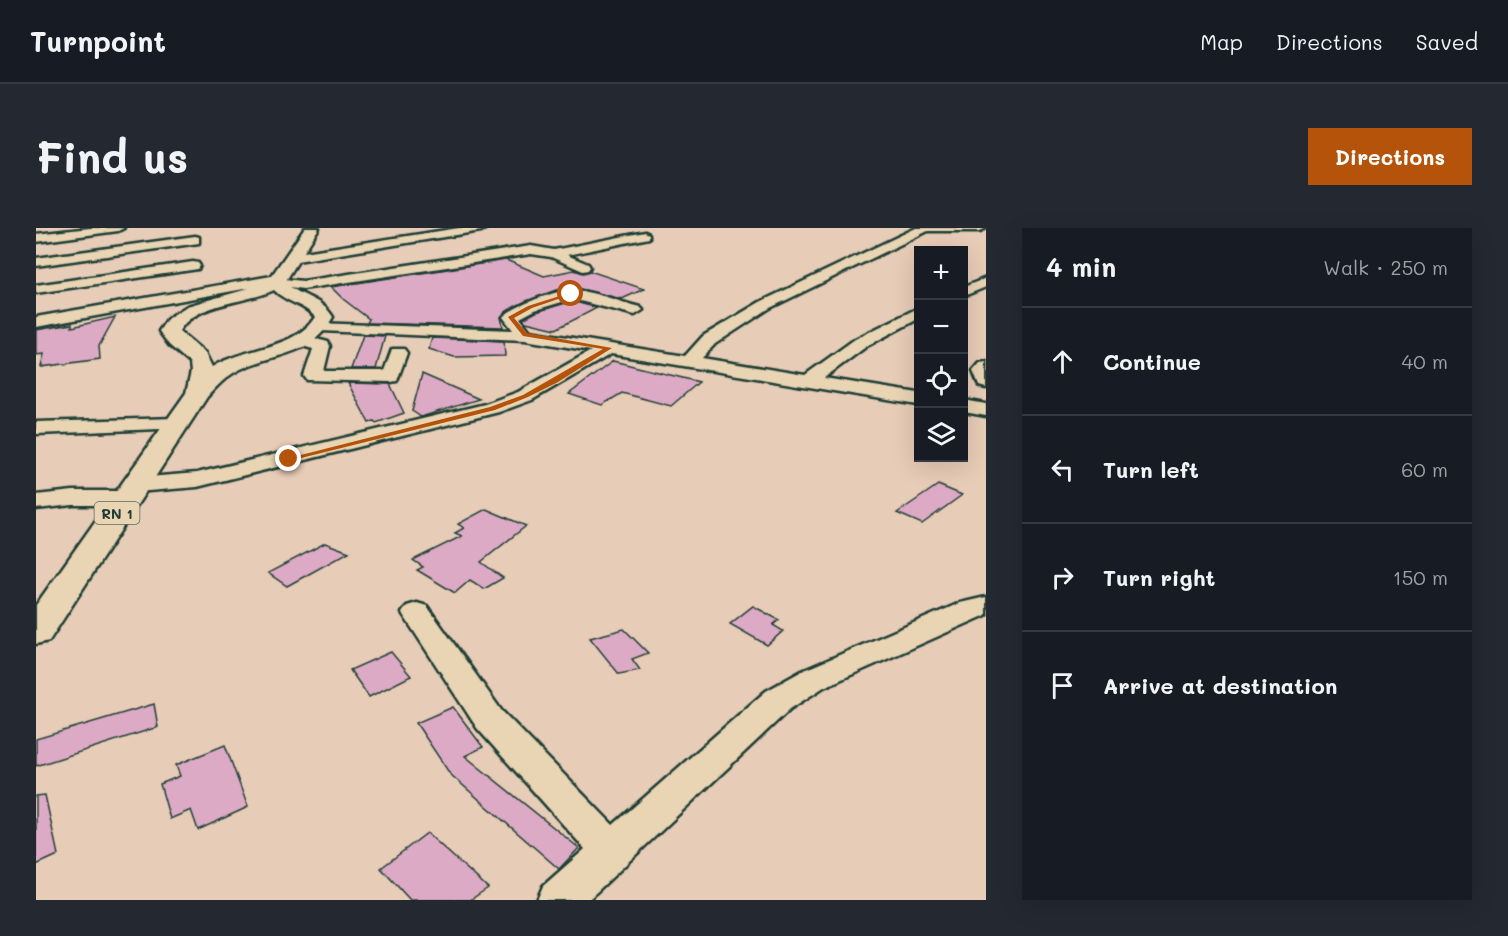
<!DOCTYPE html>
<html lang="en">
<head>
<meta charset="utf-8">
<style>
  :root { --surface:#171b24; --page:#242831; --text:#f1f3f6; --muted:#9ea1a6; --line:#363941; --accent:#b45309 }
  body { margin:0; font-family:Mali,sans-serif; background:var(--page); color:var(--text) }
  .controls { position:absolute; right:18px; top:18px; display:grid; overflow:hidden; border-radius:0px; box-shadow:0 6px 24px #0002 }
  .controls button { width:54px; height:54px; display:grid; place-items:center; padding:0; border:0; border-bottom:2px solid var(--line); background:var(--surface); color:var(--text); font:30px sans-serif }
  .stop { position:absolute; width:18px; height:18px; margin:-14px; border:4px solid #b45309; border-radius:50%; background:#fff }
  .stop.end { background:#b45309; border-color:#fff; box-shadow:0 2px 6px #0008 }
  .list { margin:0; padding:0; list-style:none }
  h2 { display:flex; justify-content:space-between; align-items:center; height:78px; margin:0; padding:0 24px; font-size:26px }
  h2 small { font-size:20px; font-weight:400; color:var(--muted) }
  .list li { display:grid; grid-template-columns:39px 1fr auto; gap:18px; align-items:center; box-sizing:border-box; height:108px; padding:0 24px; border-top:2px solid var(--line) }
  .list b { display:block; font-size:22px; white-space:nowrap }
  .list em { font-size:20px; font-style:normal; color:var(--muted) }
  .icon { flex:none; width:33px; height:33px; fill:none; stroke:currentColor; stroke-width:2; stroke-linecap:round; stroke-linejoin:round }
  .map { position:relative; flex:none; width:950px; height:672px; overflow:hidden; border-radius:0px }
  header { display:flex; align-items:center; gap:36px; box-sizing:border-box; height:84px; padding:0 30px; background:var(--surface); border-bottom:2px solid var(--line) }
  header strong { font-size:28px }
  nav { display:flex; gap:33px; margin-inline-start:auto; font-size:21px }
  .intro { display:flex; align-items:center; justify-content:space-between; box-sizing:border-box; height:144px; padding:0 36px }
  h1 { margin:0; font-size:42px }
  .button { padding:15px 27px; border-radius:0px; background:var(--accent); color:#fff; font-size:21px; font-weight:700 }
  main { display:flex; gap:36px; padding:0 36px }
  aside { flex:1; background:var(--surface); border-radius:0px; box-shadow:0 6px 24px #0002 }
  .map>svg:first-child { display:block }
</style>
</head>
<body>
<header>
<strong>Turnpoint</strong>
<nav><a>Map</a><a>Directions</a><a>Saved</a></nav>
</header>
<div class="intro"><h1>Find us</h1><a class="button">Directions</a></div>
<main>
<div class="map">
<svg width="950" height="672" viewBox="0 0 950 672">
  <rect width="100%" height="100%" fill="#e7ccb7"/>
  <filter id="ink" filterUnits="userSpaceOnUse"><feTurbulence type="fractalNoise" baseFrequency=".0167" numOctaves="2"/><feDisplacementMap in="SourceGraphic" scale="12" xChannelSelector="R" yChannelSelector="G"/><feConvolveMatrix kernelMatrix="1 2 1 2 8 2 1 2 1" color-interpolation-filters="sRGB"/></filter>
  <g filter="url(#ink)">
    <g fill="#ddaac6" stroke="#1f3d34" stroke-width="1.5">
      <path d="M470,32L508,48L538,42L547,45L554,43L608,61L586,71L544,61L520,62L488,74L471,83L465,89L467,99L331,95L333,91L307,71L295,59Z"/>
      <path d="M536,73L561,80L520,101L490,94L487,91L500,84Z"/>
      <path d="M79,89L63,118L64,131L5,139L8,126L0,127V102L36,96V99Z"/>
      <path d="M327,107L349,108L340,141H315Z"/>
      <path d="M396,110L468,113L469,128L418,129L393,121Z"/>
      <path d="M577,133L622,144L663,154L635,178L586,165L566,177L533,166Z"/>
      <path d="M386,146L443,171L385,189L376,183Z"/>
      <path d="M312,155L354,156L368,185L340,195L338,193L333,195Z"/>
      <path d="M902,257L926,267L886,296L861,285Z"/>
      <path d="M450,281L490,298L445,334L467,350L448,361L434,352L419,365L381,342L387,339L377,332L426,308L419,305L428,300L422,296Z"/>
      <path d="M289,315L313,324L251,358L232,345Z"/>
      <path d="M717,378L743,392L737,397L747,403L731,417L694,396Z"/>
      <path d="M588,401L612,425L596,431L604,442L583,446L554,410Z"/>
      <path d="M355,424L375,448L333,469L314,442Z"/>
      <path d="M118,476L122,499L0,538V511Z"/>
      <path d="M417,479L447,519L429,528L543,620L523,641L414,546L380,495Z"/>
      <path d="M189,517L212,579L162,602L155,582L134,591L124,556L144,548L140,537Z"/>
      <path d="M9,567L22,627L0,637V568Z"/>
      <path d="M391,605L452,660L434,672H374L345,640Z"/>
    </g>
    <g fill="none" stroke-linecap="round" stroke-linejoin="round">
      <defs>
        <g id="street">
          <path d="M54,0H88L82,3L0,14V6Z"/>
          <path d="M423,0H451L445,3L255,34L249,30L255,26Z"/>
          <path d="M880,0H950L944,3H892L734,80L679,116L666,130L769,147L819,111L882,80V91L831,118L788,150L882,165V177L575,126L496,172L463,184L161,259L100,264L92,262L88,257L92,252L100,250L161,245L449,176L482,164L555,123L489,112L285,103L277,98L279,95L477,102L467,89C475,79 523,61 536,62C557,63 584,74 604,79L607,82L599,87L536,71L499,82L484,90L494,103L649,128L667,108L724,74Z"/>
          <path d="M609,4L613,6V10L531,27L552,36L554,39L552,42L547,43L515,29L495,26L267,61L235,56L0,99V89L241,47L248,51L267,53L495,18L518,22Z"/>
          <path d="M159,8L163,9V15L0,38V30Z"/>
          <path d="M157,34L162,35L164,38L162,41L0,65V57Z"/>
          <path d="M950,50V59L928,68V59Z"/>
          <path d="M265,107L292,114L294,118L288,143H348L356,121H368L371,125L361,153L355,154L271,152L268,148L277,121L259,116L257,112L259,108Z"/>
          <path d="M950,134V160L943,158L937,143L944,135Z"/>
          <path d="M928,172L950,176V188L928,184Z"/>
          <path d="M141,190L148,192L151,196L148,200L0,206V194Z"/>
          <path d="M37,263H91L99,265L103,270L99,275L91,277H37L0,281V267Z"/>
          <path d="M950,369V387L788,459L754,481L552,672H501L507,658L549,621L441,500L366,385L371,378L381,375L391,378L465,482L577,597L730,463L766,443L924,375Z"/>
        </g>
        <path id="highway" d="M269,0H283L249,54C264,70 284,68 297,89C276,128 243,124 207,140C192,146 182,157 171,169L13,413L0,416V377L150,165L155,144L154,135L133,117L123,103L132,90L151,78L208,62L234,50ZM238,62C249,74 268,76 279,89C258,122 208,119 176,139L169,125L143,103C161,74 209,76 238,62Z"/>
      </defs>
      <use href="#street" stroke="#1f3d34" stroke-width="5"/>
      <use href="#highway" stroke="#1f3d34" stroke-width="5"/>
      <use href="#street" fill="#e9d4b3" fill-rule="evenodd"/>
      <use href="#highway" fill="#e9d4b3" fill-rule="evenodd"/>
    </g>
  </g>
  <path fill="#b45309" d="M533,65L537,66L496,80L478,90L491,105L576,120L522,154L492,169L459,182L253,233L249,231L454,179L487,167L567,121L487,108L472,89L492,78Z"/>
  <g text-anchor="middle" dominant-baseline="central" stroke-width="6" stroke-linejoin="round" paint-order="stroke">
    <rect fill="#e9d4b3" stroke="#5c6a5a" stroke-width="1.5" x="58.5" y="274" width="45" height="22" rx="4.5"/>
    <g font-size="14" font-weight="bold" fill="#1f3d34">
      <text x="81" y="285">RN 1</text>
    </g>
  </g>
</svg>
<div class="controls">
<button>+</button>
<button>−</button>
<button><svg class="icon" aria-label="locate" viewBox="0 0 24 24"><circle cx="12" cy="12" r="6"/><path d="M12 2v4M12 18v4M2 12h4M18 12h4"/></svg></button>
<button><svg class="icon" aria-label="layers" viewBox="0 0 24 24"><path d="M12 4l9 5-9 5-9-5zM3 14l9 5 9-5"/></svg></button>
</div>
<div class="stop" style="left:535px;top:66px"></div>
<div class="stop end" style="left:253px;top:231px"></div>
</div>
<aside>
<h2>4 min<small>Walk · 250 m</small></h2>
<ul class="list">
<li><svg class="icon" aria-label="ahead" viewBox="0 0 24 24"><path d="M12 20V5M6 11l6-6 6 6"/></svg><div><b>Continue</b></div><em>40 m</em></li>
<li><svg class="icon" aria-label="left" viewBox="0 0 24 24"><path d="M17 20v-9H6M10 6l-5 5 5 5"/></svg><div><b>Turn left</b></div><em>60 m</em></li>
<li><svg class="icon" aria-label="right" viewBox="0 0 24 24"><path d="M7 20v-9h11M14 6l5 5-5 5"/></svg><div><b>Turn right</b></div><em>150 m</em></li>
<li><svg class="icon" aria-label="arrive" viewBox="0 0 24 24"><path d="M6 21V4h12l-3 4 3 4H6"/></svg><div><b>Arrive at destination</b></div></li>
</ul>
</aside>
</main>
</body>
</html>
